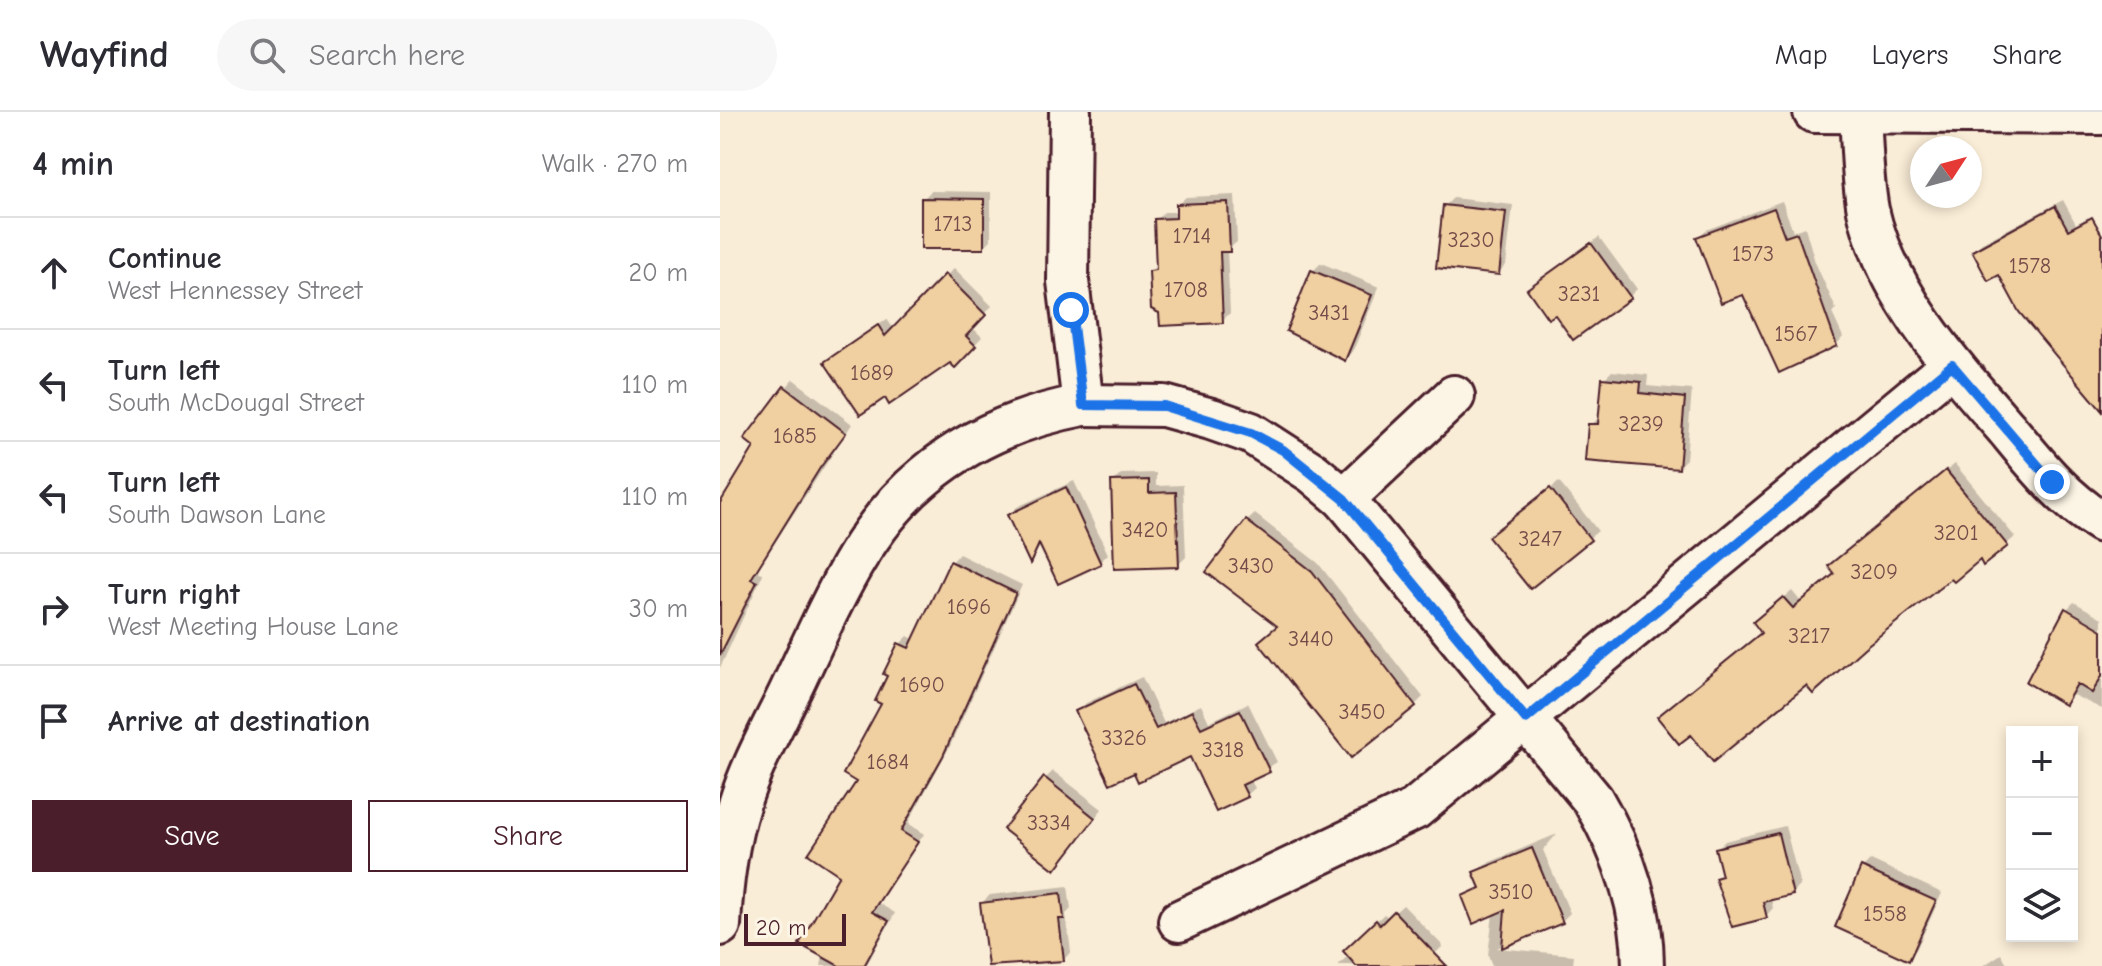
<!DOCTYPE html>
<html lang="en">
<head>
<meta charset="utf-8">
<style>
  :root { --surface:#fff; --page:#f7f7f7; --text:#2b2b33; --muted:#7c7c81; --line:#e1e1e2; --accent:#4a1f2b }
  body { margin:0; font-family:"Comic Neue",sans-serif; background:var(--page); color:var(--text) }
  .controls { position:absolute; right:24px; bottom:24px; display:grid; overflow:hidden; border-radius:0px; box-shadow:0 4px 12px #0003 }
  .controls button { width:72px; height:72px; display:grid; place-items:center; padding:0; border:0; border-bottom:2px solid var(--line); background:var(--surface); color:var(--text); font:40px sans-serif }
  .compass { position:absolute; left:1190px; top:24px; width:72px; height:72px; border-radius:50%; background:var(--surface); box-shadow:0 4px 12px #0003; rotate:54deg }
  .scale { position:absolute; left:24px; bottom:20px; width:102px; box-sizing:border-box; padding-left:8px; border:4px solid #4a1f2b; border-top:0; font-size:22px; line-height:28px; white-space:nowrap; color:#4a1f2b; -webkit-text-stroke:6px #fcf5e5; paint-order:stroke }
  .stop { position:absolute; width:24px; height:24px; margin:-18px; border:6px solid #1a73e8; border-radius:50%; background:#fff }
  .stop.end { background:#1a73e8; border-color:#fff; box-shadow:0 2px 8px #0008 }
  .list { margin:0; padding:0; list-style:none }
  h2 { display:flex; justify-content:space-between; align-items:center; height:104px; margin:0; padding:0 32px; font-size:34px }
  h2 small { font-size:26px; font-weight:400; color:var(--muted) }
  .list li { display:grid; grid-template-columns:52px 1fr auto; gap:24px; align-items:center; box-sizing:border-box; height:112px; padding:0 32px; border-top:2px solid var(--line) }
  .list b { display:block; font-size:30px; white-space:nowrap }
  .list p { margin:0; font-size:26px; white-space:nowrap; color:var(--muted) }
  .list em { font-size:26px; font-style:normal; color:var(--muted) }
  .actions { display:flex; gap:16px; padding:24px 32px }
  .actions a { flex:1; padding:18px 0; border:2px solid var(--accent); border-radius:0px; text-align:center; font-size:28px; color:var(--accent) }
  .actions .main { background:var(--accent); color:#fff }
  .icon { flex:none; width:44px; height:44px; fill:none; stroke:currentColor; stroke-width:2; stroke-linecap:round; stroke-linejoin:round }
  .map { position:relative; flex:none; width:1382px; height:854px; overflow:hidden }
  header { display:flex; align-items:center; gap:48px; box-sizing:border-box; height:112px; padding:0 40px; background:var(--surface); border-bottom:2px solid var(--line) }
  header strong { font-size:38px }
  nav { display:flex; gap:44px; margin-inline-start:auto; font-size:28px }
  .search { width:560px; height:72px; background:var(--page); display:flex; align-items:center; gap:20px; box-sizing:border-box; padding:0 28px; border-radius:44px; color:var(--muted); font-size:30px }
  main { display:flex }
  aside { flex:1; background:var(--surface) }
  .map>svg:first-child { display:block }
</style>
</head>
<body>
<header>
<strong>Wayfind</strong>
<div class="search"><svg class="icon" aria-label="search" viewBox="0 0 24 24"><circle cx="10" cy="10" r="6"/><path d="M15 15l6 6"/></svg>Search here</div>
<nav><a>Map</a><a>Layers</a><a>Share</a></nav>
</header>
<main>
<aside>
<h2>4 min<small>Walk · 270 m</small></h2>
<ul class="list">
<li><svg class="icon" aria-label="ahead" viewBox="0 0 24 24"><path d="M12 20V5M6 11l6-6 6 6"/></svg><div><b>Continue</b><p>West Hennessey Street</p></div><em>20 m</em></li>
<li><svg class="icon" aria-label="left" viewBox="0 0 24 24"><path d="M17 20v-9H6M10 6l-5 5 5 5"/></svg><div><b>Turn left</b><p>South McDougal Street</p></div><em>110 m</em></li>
<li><svg class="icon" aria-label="left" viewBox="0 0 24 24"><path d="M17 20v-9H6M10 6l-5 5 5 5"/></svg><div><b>Turn left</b><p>South Dawson Lane</p></div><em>110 m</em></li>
<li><svg class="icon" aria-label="right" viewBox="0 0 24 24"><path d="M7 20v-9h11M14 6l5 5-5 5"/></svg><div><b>Turn right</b><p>West Meeting House Lane</p></div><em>30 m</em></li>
<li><svg class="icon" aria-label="arrive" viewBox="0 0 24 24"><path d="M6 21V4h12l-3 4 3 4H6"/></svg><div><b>Arrive at destination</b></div></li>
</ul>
<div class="actions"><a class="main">Save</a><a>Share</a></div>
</aside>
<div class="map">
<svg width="1382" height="854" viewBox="0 0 1382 854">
  <rect width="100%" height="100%" fill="#faedd7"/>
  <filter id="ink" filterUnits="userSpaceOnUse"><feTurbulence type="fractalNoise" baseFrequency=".0125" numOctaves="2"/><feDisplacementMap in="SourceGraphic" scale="16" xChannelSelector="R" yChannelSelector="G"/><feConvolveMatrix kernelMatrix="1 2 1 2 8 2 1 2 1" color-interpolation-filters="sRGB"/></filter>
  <g filter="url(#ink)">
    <g fill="#0003">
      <path d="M211,79L271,80V128L264,135L203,87Z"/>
      <path d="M515,83L517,130L507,138L510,201L502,209L431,159L437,153L436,108L444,100H458V92L466,85Z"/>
      <path d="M733,86L793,93L786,153L778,161L725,94Z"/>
      <path d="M1343,88L1356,112L1368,105L1382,132V297L1280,160L1254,139L1262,131Z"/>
      <path d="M1062,89L1073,119L1085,115L1095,150L1116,197L1112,201L1123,225L1116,233L1024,180L978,125L986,118Z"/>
      <path d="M879,125L917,177L909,185L817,170Z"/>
      <path d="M601,151L659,175L633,239L625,247L593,159Z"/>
      <path d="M234,156L272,194L252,215L262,225L235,253L230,249L166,283L107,250L167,207L174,218Z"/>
      <path d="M892,259L928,263L927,274L972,278L966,347L958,355L870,313L881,305L884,267Z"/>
      <path d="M73,267L132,312L37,458L43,462L0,556V395L37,335L27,327Z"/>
      <path d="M1235,352L1295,425L1264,451L1261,444L1231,464L1086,572L1043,520V503L1072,479L1081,490L1116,461L1118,447Z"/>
      <path d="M436,361V374L463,373L466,445L458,453L393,370L401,362Z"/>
      <path d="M354,369L388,442L380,450L338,469L322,432L310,449L289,403L297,395Z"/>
      <path d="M839,370L878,419L810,474L779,418Z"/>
      <path d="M535,402L598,451L703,585L695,593L560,513L527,409Z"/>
      <path d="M239,442L302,473L230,634L188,711L204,722L158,791L175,801L146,854H101L139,669L180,532L188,524L195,528L232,450Z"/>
      <path d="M1354,490L1382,506V597L1353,583L1345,590L1347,497Z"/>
      <path d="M422,565L444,611L481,593L489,610L528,591L557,650L530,667L535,676L527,683L471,643L415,658L358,599L366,591Z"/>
      <path d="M333,659L382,697L342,747L326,666Z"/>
      <path d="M1065,714L1080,773L1072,781L1051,786L1053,796L1046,804L997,767L1003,761L997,737L1005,729Z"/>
      <path d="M837,722L823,738L850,801L842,809L777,836L854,843L853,854H772L768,843L775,785L756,761L763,753Z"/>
      <path d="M1151,748L1222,781L1196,838L1188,846L1117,814L1143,756Z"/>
      <path d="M348,774L351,797L346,802L351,840L343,848L270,854L262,791L270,783Z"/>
      <path d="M683,793L723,834L702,854L618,853L629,843L626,839L664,802L669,806Z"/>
      <path d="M1281,842L1289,854H1263Z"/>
    </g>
    <g fill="#f0cfa1" stroke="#4a1f2b" stroke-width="2">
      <path d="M201,86L264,87V137H201Z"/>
      <path d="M508,90L510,140H500L503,211L440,214L439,201L431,197L429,159L436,158L434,107L456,106V92Z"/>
      <path d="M723,93L786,100L779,163L716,156Z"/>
      <path d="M1335,94L1348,118L1372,105L1382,123V299L1299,200L1279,163L1268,169L1252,139Z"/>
      <path d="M1054,96L1065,125L1077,121L1117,234L1059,261L1023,183L1001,191L976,125Z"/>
      <path d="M871,131L911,186L853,228L835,203L828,207L807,177Z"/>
      <path d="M591,158L652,183L625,249L566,219Z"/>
      <path d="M225,162L266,203L246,224L256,234L235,256L230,251L169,293L165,286L140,303L104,250L158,213L165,224Z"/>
      <path d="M882,266L921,270L920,281L965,286L959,357L865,349L868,312H878Z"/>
      <path d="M64,274L126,321L100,356L31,467L37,470L0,543V391L34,335L24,327Z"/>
      <path d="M1226,358L1288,434L1263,454L1260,448L1234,470L1231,467L1144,536L1093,582L1086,574L993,650L971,623L959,632L937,605L1041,521L1033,510L1063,485L1073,496L1114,462L1108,454Z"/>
      <path d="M429,368V381L456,380L459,455L394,457L391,369Z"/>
      <path d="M346,375L381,452L338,472L319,432L310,452L287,403Z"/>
      <path d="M830,376L871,428L810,477L768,425Z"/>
      <path d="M526,408L592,459L696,594L631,646L538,530L557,514L486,460Z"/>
      <path d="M230,449L296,481L223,644L181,719L198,730L152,800L169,809L144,854H119L79,832L119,763L88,742L136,670L123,662L161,592L155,589L167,564L163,562L178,531L189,536Z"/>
      <path d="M1345,496L1382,518V564L1372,581L1357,572L1345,593L1306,570Z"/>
      <path d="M414,572L436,617L472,599L481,616L520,598L550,660L522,673L528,685L496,700L470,645L418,670L414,661L390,672L355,599Z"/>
      <path d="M324,665L375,706L335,758L283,717Z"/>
      <path d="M1058,721L1073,783L1043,790L1047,806L1012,815L995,766L1002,764L995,736Z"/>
      <path d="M812,736L843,811L782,836L785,798L753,812L742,784L760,776L753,760Z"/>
      <path d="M1141,755L1216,789L1189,849L1115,815Z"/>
      <path d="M341,781L344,807H339L344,849L268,854L260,791Z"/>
      <path d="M674,799L693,819L727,854H636L623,839L656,808L660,813Z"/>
    </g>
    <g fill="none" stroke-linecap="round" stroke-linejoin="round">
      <defs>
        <g id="minor">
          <path d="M1094,0L1382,2"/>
          <path d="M1140,1C1142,33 1142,66 1148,98C1167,182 1232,254 1287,317C1315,351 1344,388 1382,410"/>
          <path d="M363,293L444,294L491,307L531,321L593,361L624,387L873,688C903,739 923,794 923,854"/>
          <path d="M624,387L734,284"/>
          <path d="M459,809L695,697L1232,253"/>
          <path d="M0,813C2,772 7,732 19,693C31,653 53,615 71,577C107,502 139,418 205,364C251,325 305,304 363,293L348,169L350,0"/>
        </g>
      </defs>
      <use href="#minor" stroke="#4a1f2b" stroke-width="46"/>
      <use href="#minor" stroke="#fcf5e5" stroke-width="40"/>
    </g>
  </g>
  <g fill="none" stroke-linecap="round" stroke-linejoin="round" filter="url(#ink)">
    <path stroke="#1a73e8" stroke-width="10" d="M351,198L363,293L444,294L531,321L563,338L624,387L806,607L1232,253L1332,370"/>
  </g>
  <g text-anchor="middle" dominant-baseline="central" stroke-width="6" stroke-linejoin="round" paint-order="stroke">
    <g font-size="22" fill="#744b48">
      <text x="233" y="112">1713</text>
      <text x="472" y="124">1714</text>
      <text x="751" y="128">3230</text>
      <text x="1033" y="142">1573</text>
      <text x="1310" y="154">1578</text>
      <text x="466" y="178">1708</text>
      <text x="859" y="182">3231</text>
      <text x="609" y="201">3431</text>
      <text x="1076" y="222">1567</text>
      <text x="152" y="261">1689</text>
      <text x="921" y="312">3239</text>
      <text x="75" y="324">1685</text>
      <text x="425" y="418">3420</text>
      <text x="1236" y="421">3201</text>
      <text x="820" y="427">3247</text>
      <text x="531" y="454">3430</text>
      <text x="1154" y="460">3209</text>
      <text x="249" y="495">1696</text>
      <text x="1089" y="524">3217</text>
      <text x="591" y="527">3440</text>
      <text x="202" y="573">1690</text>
      <text x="642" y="600">3450</text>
      <text x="404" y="626">3326</text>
      <text x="503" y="638">3318</text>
      <text x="168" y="650">1684</text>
      <text x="329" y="711">3334</text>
      <text x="791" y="780">3510</text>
      <text x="1165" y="802">1558</text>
    </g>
  </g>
</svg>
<div class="controls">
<button>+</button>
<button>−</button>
<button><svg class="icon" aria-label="layers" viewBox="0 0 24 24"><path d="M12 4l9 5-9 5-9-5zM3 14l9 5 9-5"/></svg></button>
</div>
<svg class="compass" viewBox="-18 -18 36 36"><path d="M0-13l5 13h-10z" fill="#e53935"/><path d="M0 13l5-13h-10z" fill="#7c7c81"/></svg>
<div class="scale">20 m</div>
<div class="stop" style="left:351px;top:198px"></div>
<div class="stop end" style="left:1332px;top:370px"></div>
</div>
</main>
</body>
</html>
